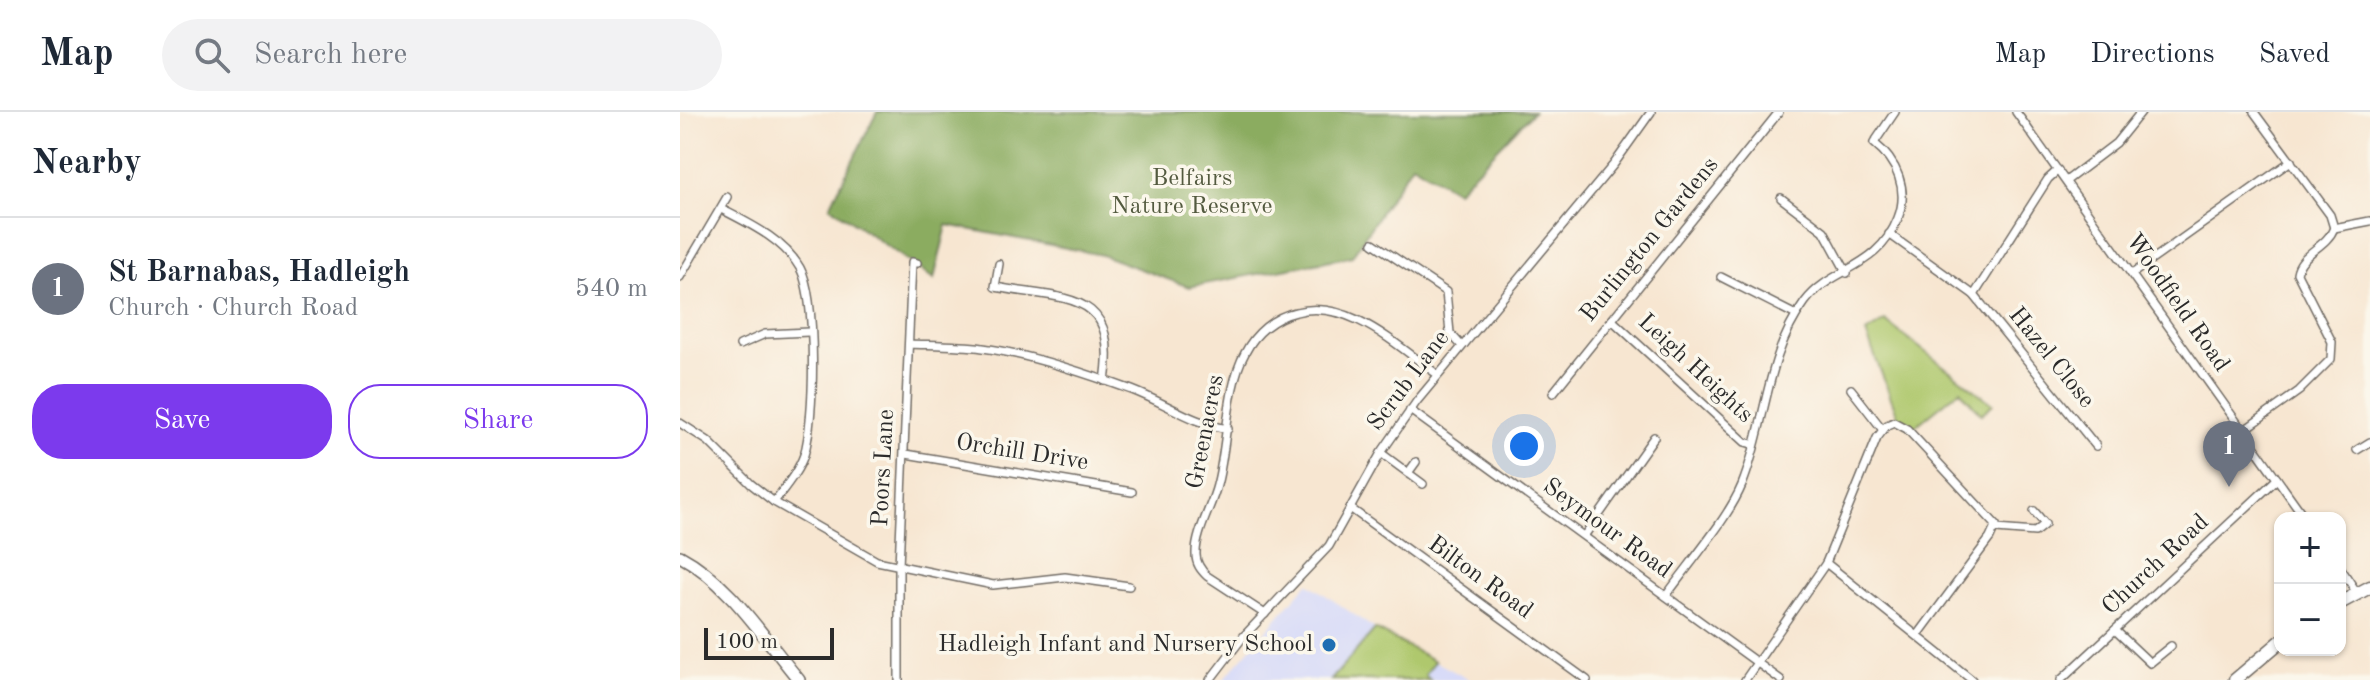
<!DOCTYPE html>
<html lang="en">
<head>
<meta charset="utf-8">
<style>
  :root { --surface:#fff; --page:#f2f2f3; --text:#1f2937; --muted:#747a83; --line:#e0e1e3; --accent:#7c3aed }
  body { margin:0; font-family:"Old Standard TT",serif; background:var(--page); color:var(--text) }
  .controls { position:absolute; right:24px; bottom:24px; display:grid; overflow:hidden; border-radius:16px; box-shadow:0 2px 6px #0004 }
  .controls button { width:72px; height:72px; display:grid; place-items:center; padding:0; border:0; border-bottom:2px solid var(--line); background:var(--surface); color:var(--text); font:40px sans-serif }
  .scale { position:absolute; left:24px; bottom:20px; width:130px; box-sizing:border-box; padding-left:8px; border:4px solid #2b2b2b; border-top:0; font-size:22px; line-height:28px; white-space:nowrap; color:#2b2b2b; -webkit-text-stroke:6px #fbf7ec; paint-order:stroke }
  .you { position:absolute; left:844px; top:334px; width:28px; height:28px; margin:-20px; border:6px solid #fff; border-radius:50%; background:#1a73e8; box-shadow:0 0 0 12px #1a73e833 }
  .badge { display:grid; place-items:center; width:52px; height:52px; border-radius:50%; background:var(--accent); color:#fff; font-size:26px; font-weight:700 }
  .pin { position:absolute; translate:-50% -66px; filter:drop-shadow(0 2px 4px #0008) }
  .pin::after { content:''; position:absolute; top:42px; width:28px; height:24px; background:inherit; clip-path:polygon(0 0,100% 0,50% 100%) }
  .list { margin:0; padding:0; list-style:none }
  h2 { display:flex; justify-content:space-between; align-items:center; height:104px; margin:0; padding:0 32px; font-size:34px }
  h2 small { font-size:26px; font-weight:400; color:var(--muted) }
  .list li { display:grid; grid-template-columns:52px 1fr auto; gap:24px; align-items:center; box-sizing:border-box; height:144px; padding:0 32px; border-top:2px solid var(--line) }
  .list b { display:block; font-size:30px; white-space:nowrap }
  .list p { margin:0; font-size:26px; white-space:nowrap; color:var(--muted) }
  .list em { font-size:26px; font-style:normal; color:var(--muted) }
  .actions { display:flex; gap:16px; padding:24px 32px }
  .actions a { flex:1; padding:18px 0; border:2px solid var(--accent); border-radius:32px; text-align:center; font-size:28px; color:var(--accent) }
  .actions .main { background:var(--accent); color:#fff }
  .icon { flex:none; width:44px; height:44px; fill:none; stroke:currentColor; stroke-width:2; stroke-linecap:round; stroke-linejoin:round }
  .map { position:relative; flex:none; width:1690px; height:568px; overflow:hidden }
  header { display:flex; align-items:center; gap:48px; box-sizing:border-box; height:112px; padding:0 40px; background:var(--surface); border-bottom:2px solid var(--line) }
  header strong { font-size:38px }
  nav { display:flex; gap:44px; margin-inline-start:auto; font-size:28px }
  .search { width:560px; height:72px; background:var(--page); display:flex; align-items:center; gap:20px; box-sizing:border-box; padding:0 28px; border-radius:44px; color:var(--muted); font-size:30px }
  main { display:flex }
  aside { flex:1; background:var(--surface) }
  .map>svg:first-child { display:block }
</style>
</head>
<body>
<header>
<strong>Map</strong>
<div class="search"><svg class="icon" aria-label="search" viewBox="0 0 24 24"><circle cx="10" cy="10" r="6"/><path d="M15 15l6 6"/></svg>Search here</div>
<nav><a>Map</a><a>Directions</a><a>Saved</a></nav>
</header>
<main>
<aside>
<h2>Nearby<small></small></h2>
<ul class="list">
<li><span class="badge" style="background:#6b7280">1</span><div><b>St Barnabas, Hadleigh</b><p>Church · Church Road</p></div><em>540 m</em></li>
</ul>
<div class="actions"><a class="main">Save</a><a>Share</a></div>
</aside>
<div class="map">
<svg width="1690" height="568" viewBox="0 0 1690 568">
  <rect width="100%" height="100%" fill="#fbf7ec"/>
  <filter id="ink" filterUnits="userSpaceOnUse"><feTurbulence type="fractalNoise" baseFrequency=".0125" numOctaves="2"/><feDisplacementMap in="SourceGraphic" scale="16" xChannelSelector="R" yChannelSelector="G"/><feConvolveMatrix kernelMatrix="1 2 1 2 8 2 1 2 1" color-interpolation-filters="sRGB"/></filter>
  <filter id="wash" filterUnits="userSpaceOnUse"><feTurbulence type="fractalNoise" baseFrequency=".006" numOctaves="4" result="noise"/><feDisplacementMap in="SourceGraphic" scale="32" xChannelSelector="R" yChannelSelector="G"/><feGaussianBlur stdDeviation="1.8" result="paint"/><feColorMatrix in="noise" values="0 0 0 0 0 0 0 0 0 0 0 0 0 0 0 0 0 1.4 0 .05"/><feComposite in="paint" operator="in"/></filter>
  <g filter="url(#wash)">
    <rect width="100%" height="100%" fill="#f7e6d1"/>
    <path fill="#d4d8f9" d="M628,471L695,517L790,568H543Z"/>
    <g fill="#afc86d" stroke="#6d7a4c" stroke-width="2">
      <path d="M1205,209L1313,292L1301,302L1280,278L1232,317L1219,307L1186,221Z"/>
      <path d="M695,517L755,549L745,563L750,568H651Z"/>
    </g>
    <path fill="#8bac60" stroke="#5b6c46" stroke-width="2" d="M197,0H853L777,79L732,52L672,144L509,175L422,143L267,113L254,167L150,94Z"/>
  </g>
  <g filter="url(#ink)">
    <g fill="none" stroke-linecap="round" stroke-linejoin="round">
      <defs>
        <g id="street">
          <path d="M1336,0L1625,406"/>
          <path d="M1574,0L1650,103L1654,116"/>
          <path d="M1386,69L1436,31L1461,0"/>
          <path d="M1101,86L1144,119L1167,161"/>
          <path d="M43,98C70,112 104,128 120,156C137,186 135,309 124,343C118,360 105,375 94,390"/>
          <path d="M1654,116L1690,109"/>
          <path d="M1209,122L1294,183L1416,334"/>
          <path d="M693,131L766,180L770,221L780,232"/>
          <path d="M319,152L315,175C385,188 439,177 425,269"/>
          <path d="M1452,162L1611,49"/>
          <path d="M0,165L47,85"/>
          <path d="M1041,165L1116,203"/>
          <path d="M1294,183L1368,67L1378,58"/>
          <path d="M932,208L1065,330L1072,332"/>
          <path d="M229,232C254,233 279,233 303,236C350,242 408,262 452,278C486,291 512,311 548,317"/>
          <path d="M60,233L85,222L129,220"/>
          <path d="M1171,277L1203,318"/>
          <path d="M873,281L1099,0"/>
          <path d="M730,298L1101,568"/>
          <path d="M0,311L28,329L71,372L94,390L197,449L313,473L385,465L449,474"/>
          <path d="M1563,319L1619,279L1651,247L1652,230L1617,161C1620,141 1647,135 1654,116"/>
          <path d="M1677,338L1690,330"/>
          <path d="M701,341L743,372"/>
          <path d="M226,342L452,380"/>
          <path d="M728,361L736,350"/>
          <path d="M670,396L907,568"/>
          <path d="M1316,417L1355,420L1365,412L1354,399"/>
          <path d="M904,424L974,325"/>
          <path d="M1146,451L1292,568"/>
          <path d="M1660,455L1677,481"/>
          <path d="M986,484C1008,453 1048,407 1062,373C1086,315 1085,244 1125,190C1151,155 1198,158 1218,106C1229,78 1217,49 1194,31L1215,0"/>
          <path d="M585,502L527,464C521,458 516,452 516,443C515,422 532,394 537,373C548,333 546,275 565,241C575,221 594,205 616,200C669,186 717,234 757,262"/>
          <path d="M1435,518L1470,551L1491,534"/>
          <path d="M219,568V454L232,150L237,151"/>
          <path d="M530,568L563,525L649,434L701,341L737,289L934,52L971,0"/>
          <path d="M1065,568L1146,451L1197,326L1207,313L1214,310L1227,317L1316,413L1310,426L1238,523"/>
          <path d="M1381,568L1597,367"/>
        </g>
        <path id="secondary" d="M0,444C49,470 84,526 119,568"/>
        <g id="primary">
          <path d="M1660,491L1690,475"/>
          <path d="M1555,568L1600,530"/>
        </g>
      </defs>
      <use href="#street" stroke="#726c65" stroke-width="10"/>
      <use href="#secondary" stroke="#726c65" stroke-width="14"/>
      <use href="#primary" stroke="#726c65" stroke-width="15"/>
      <use href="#street" stroke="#fff" stroke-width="7"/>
      <use href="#secondary" stroke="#fff" stroke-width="11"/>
      <use href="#primary" stroke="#fff" stroke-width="12"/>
    </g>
  </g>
  <circle fill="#1f6fb2" stroke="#fbf7ec" stroke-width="3" cx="649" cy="533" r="8"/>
  <g text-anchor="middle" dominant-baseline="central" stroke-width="7" stroke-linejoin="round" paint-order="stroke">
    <g font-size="24" fill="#535a3f" stroke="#fbf7ec">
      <text x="512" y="67">Belfairs<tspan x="512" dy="28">Nature Reserve</tspan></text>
    </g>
    <g font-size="24" fill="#2b2b2b" stroke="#fbf7ec">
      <text transform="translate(970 128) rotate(-51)">Burlington Gardens</text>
      <text transform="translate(1497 191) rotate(55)">Woodfield Road</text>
      <text transform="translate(1371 246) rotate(51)">Hazel Close</text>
      <text transform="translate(1015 257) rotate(43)">Leigh Heights</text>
      <text transform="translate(729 269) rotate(-53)">Scrub Lane</text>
      <text transform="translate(526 320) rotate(-79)">Greenacres</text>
      <text transform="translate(342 341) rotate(9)">Orchill Drive</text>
      <text transform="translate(204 356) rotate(-87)">Poors Lane</text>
      <text transform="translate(927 417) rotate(36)">Seymour Road</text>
      <text transform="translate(1476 453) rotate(-43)">Church Road</text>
      <text transform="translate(800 466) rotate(36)">Bilton Road</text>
    </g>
    <g font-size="24" fill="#2b2b2b" stroke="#fbf7ec" text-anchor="end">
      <text x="633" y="533">Hadleigh Infant and Nursery School</text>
    </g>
  </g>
</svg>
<div class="controls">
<button>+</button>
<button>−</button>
</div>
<div class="scale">100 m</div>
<div class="you"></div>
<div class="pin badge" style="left:1549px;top:375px;background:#6b7280">1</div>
</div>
</main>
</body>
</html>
